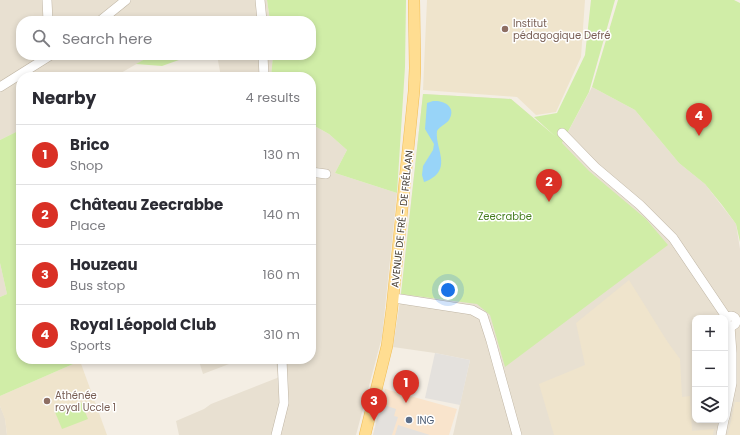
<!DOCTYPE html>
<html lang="en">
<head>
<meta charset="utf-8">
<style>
  :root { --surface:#fff; --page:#f2f2f3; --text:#2b2b33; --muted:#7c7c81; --line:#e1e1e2; --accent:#d93025 }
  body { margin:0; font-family:Poppins,sans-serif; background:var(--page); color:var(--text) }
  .controls { position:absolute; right:12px; bottom:12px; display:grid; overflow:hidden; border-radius:8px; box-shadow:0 2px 6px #0003 }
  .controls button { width:36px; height:36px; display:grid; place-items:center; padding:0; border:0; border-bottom:1px solid var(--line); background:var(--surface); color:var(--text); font:20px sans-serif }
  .you { position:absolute; left:448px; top:290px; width:14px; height:14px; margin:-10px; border:3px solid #fff; border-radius:50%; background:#1a73e8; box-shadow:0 0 0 6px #1a73e833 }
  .badge { display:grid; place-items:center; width:26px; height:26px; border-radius:50%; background:var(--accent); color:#fff; font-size:13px; font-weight:700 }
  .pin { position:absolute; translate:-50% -33px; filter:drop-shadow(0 1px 2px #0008) }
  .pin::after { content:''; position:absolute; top:21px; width:14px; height:12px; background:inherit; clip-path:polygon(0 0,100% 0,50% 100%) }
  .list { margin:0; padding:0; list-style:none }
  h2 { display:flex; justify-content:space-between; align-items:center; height:52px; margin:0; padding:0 16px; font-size:17px }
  h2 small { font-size:13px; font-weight:400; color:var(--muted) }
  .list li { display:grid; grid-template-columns:26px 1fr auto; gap:12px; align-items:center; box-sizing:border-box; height:60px; padding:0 16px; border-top:1px solid var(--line) }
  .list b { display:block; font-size:15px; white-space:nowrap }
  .list p { margin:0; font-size:13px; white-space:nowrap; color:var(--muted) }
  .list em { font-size:13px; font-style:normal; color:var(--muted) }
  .icon { flex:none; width:22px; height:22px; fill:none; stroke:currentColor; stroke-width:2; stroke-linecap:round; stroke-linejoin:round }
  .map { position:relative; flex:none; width:740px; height:435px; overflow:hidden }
  .search { position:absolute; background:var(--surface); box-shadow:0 2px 6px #0003; left:16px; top:16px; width:300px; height:44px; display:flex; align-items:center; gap:10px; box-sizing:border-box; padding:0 14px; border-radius:16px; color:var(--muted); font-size:15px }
  .panel { position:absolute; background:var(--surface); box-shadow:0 2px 6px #0003; left:16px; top:72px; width:300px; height:292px; border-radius:16px }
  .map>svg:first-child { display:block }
</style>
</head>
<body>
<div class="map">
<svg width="740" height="435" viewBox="0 0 740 435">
  <rect width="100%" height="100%" fill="#f4eee4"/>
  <g fill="#e8e0d1" fill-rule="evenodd">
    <path d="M0,0H267L270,21H21V55H152L114,77H21V168L16,157V132L0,140Z"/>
    <path d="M217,55H273L271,77H221Z"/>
    <path d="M592,87L635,110L679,163L705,184L736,224L740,249V435H453L470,360L435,353L393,347L401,294L423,94L511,99L562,143ZM695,318H725V420H695Z"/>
    <path d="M311,124L329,134L347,150L335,173L397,193L382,337L356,435H179L176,421L204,409L211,404L277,378L278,377L276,359H311Z"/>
    <path d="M0,263L7,294L0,297Z"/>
    <path d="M192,359H242L203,374L199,361L193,363Z"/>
    <path d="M0,406L5,418L7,435H0Z"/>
  </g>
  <path fill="#f9e4cc" d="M385,389L457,409L449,435H373Z"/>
  <g fill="#efe4cc">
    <path d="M427,0H585L581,57L556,112L536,115L517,97L423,90Z"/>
    <path d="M629,280L667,341L680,359L682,397L690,396L692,431L714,429L713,435H554L539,384L585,365L576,323Z"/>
    <path d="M80,361L107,435H7L5,419L0,406V396Z"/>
    <path d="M735,402H740V435H728Z"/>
  </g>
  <g fill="#d0eda7">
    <path d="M267,0H406L405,67L397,193L335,173L347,150L329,134L311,124V77H271L273,55H311V21H270Z"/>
    <path d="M591,0H615L589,92L562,143L589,171L646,219L668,245L505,367L490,315L477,304L401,294L423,94L511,99L556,137L534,117L557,113L585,55Z"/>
    <path d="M618,0H734L740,3V242L736,224L722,205L705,184L679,163L635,110L592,87Z"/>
    <path d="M152,55H193L162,66L136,64Z"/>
    <path d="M16,132V157L21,168V359H88L81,362L80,361L0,396V297L7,294L0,263V140Z"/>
    <path d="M81,402L88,419L62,429L55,412Z"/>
  </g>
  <g fill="#e4e1dd">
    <path d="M435,353L470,360L460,405L425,398Z"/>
    <path d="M381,404L396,409L394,416L398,417L392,435H373Z"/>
    <path d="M398,425L430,435H395Z"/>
  </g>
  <path fill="#98d4f8" d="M433,101C444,100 457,107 449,120C446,124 440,126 437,131C435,146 449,164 435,176C431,179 428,181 424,182L422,175L423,166L433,150L434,144L425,129L427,103Z"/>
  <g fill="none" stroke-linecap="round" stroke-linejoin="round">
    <defs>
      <g id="minor">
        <path d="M47,0L48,21"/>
        <path d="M260,0L262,21"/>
        <path d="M100,21L126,0"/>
        <path d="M263,55L264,77"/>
        <path d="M0,87L51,55"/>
        <path d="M562,133L595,167L640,205L673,238L727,318"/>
        <path d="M311,172L326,174"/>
        <path d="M394,298L472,310L483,316L491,341L517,435"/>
        <circle cx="731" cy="321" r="5"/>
        <path d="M725,417L732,383V353L730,326"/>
        <path d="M276,435L284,403L282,359"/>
        <path d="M721,435L724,420"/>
      </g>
      <path id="major" d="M365,435L387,346L392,308L414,91L415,68L414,0"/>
    </defs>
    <use href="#minor" stroke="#c0b6a5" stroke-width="10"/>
    <use href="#major" stroke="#f0bd55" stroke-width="12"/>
    <use href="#minor" stroke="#fff" stroke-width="9"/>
    <use href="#major" stroke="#ffdd91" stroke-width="11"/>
  </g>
  <g fill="#8d6e63" stroke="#fff" stroke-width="1.5">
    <circle cx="505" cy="29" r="4"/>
    <circle cx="47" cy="401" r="4"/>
  </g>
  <circle fill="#5c6f8a" stroke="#fff" stroke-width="1.5" cx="409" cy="420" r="4"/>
  <g text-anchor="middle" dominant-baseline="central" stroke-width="3" stroke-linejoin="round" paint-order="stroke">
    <g font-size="10" fill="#785e54" stroke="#fff" text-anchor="start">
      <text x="513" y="23">Institut<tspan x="513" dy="12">pédagogique Defré</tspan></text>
      <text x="55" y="395">Athénée<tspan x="55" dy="12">royal Uccle 1</tspan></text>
    </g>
    <g font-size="10" fill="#467e20" stroke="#fff">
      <text x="505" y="216">Zeecrabbe</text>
    </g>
    <g font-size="10" fill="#463e33" stroke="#fff">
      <text transform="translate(402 219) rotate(-84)">AVENUE DE FRÉ - DE FRÉLAAN</text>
    </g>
    <g font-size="10" fill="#4e5e75" stroke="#fff" text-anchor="start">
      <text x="417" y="420">ING</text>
    </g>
  </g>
</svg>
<div class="controls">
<button>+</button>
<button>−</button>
<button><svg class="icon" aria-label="layers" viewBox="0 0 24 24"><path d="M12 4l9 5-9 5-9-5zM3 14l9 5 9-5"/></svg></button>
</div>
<div class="you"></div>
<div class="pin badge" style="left:406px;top:403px">1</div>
<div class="pin badge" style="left:549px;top:202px">2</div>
<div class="pin badge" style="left:374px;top:421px">3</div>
<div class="pin badge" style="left:699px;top:136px">4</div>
<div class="search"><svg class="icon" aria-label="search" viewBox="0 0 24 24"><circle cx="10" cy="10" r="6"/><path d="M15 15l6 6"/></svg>Search here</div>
<section class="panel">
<h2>Nearby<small>4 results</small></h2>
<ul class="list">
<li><span class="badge">1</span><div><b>Brico</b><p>Shop</p></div><em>130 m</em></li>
<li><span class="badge">2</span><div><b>Château Zeecrabbe</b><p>Place</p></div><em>140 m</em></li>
<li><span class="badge">3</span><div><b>Houzeau</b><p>Bus stop</p></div><em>160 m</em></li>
<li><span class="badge">4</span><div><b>Royal Léopold Club</b><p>Sports</p></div><em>310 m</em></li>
</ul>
</section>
</div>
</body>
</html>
